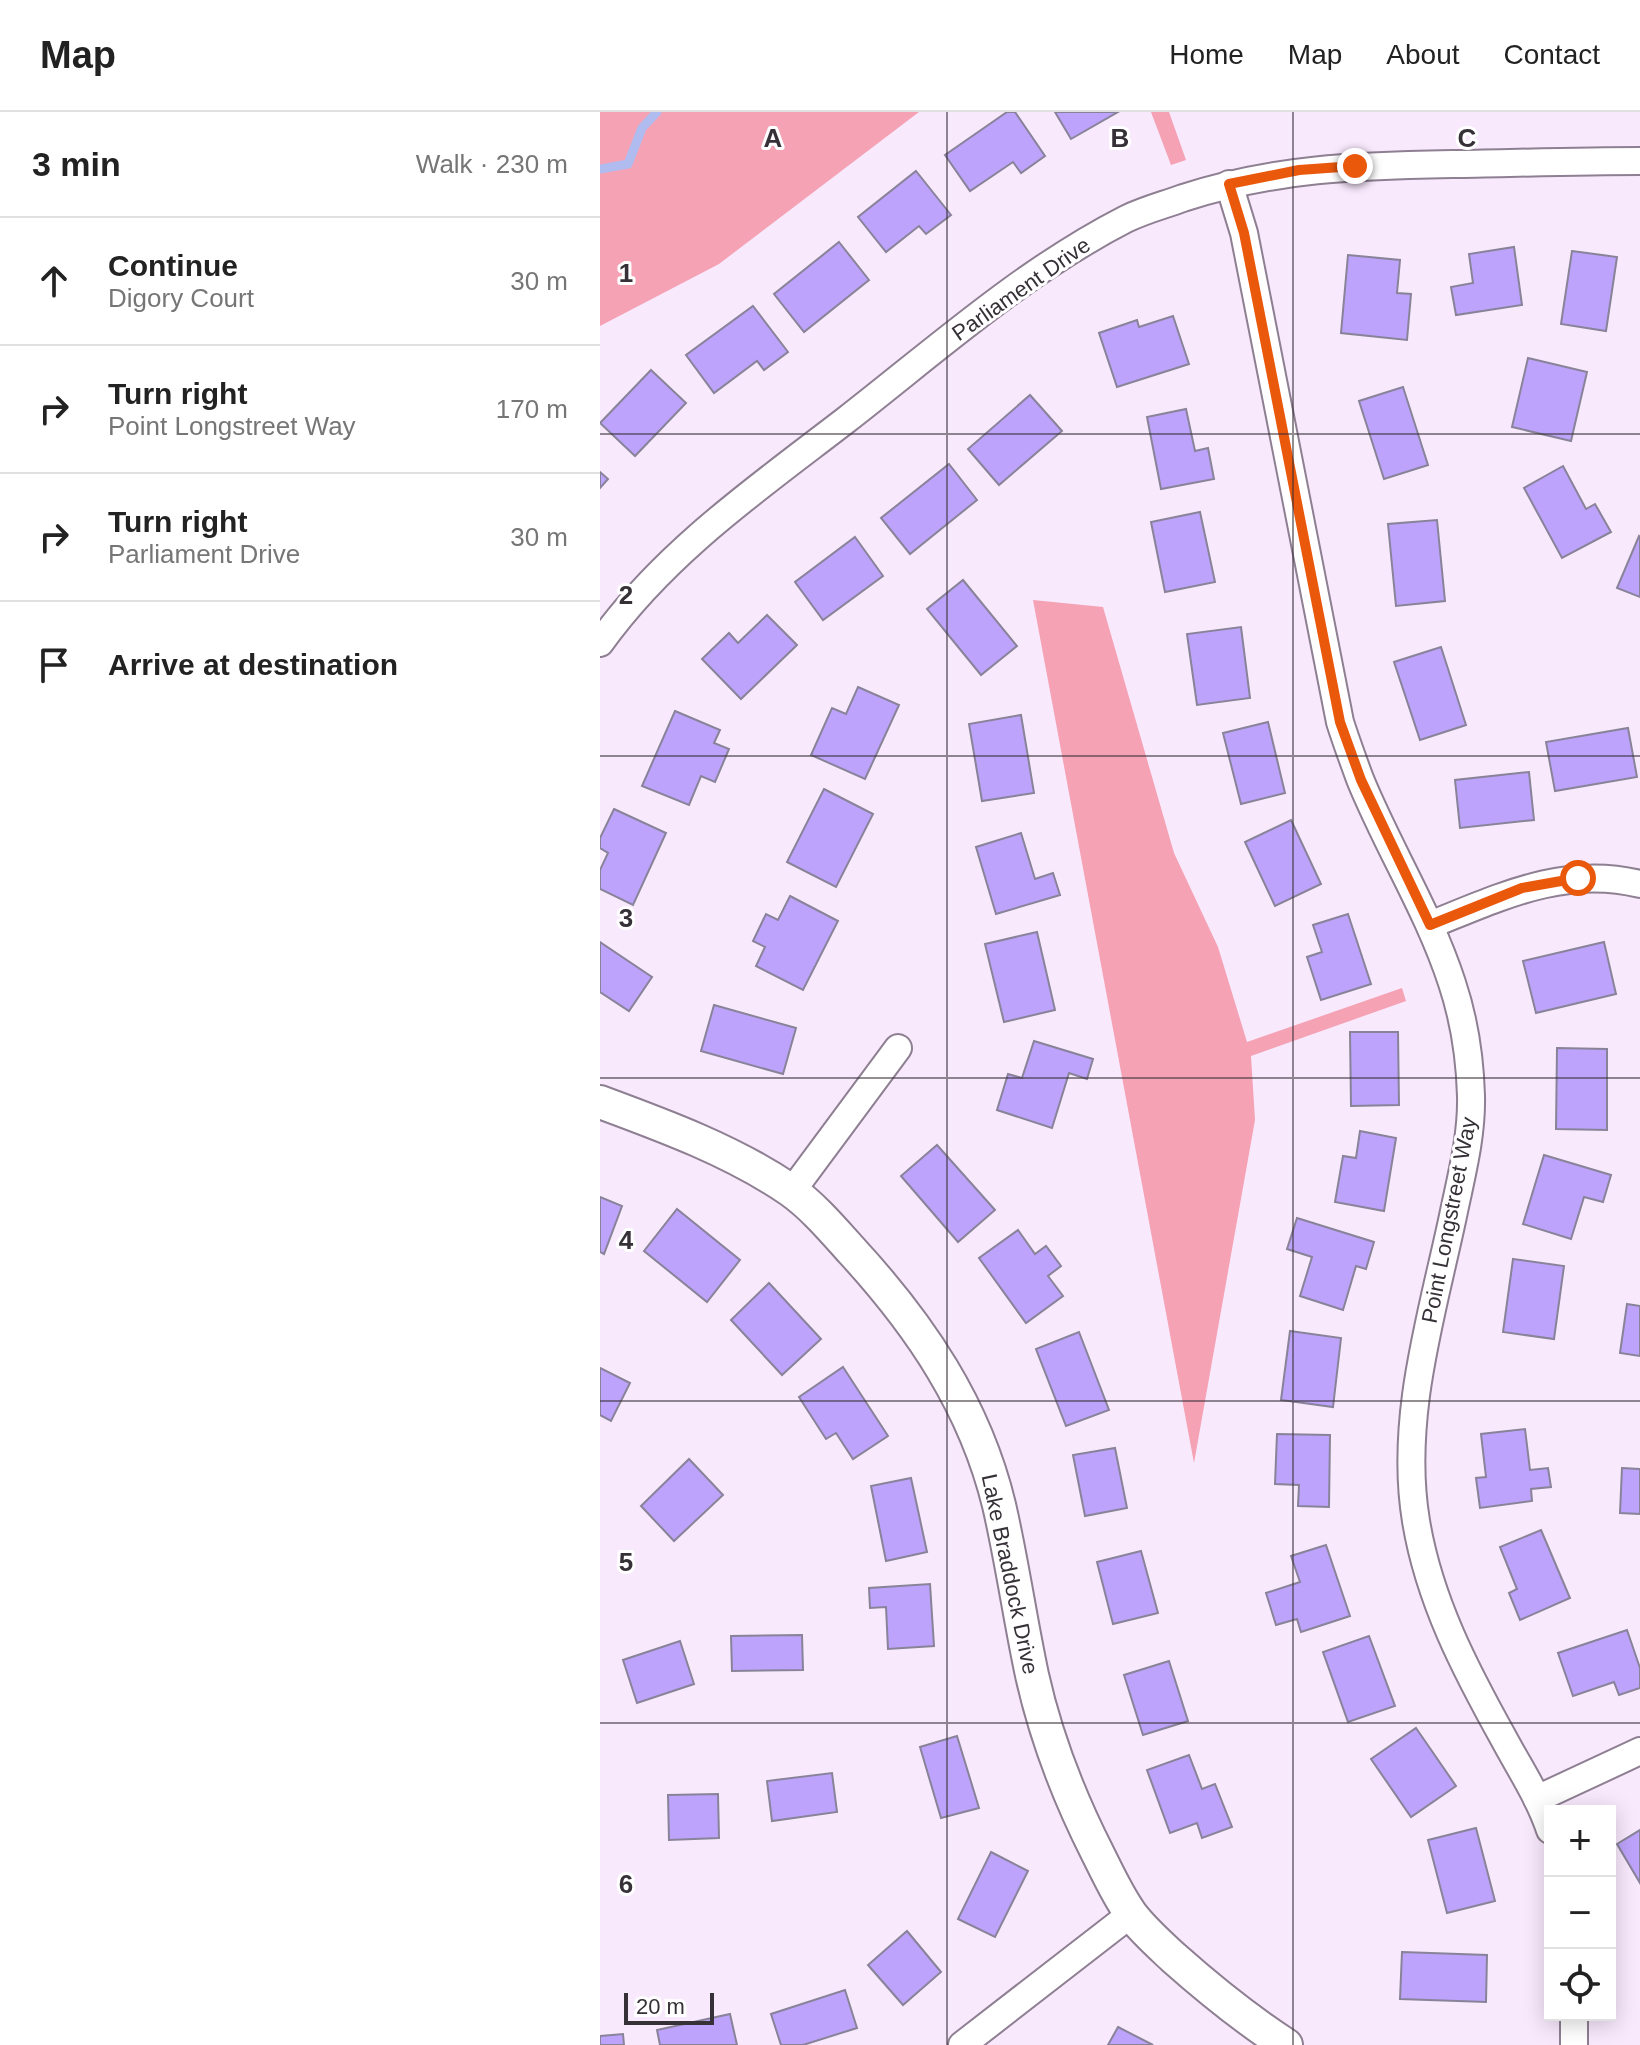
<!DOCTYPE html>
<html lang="en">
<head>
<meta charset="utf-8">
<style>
  :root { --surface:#fff; --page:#f2f2f2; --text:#222; --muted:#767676; --line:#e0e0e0 }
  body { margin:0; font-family:Helvetica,sans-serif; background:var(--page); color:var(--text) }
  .controls { position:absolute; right:24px; bottom:24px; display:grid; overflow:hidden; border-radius:0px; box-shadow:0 4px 20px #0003 }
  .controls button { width:72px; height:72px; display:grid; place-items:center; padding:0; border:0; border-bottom:2px solid var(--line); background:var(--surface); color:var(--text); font:40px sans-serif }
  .scale { position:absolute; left:24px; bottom:20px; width:90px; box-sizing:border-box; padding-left:8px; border:4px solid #363037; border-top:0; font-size:22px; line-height:28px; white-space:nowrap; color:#363037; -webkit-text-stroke:6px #fff; paint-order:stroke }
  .stop { position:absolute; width:24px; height:24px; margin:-18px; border:6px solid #ea580c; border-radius:50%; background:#fff }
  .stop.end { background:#ea580c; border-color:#fff; box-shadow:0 2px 8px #0008 }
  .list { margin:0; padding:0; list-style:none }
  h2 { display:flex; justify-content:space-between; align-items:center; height:104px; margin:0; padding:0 32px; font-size:34px }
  h2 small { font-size:26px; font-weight:400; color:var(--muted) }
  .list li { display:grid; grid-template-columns:52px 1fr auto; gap:24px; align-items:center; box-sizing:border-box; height:128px; padding:0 32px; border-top:2px solid var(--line) }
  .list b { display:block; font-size:30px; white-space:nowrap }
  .list p { margin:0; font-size:26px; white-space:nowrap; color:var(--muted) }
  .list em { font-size:26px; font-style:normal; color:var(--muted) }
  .icon { flex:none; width:44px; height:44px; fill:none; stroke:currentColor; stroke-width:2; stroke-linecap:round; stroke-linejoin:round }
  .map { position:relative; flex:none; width:1040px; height:1933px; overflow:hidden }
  header { display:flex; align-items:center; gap:48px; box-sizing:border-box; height:112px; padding:0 40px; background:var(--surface); border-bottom:2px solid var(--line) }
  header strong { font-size:38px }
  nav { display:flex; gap:44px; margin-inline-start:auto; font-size:28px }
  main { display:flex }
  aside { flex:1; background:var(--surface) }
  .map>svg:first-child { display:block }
</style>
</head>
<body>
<header>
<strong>Map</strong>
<nav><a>Home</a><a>Map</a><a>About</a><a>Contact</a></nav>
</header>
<main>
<aside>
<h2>3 min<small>Walk · 230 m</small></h2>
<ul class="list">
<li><svg class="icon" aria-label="ahead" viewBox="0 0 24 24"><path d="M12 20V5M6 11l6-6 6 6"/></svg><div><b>Continue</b><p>Digory Court</p></div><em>30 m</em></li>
<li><svg class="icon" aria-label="right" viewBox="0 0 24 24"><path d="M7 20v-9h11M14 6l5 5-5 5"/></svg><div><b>Turn right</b><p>Point Longstreet Way</p></div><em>170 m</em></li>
<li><svg class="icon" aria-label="right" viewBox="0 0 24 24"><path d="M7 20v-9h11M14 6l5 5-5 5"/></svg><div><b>Turn right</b><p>Parliament Drive</p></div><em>30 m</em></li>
<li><svg class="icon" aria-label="arrive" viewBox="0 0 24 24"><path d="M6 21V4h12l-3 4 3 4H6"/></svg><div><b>Arrive at destination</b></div></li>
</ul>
</aside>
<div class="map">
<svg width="1040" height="1933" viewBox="0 0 1040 1933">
  <rect width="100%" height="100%" fill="#f9e9fd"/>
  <g fill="#f4a2b4">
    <path d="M0,0H319L119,152L0,214Z"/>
    <path d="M551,0H569L586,48L571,53Z"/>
    <path d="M433,488L503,495L574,741L618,835L647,930L802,876L806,889L651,944L655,1008L594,1351Z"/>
  </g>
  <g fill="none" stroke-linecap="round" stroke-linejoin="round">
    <path stroke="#b0bcf0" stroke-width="9" d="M0,57L28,52L42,16L57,0"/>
  </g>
  <g fill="#bda3fb" stroke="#898399" stroke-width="2">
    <path d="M407,0H415L445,44L421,61L413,50L370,79L345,43Z"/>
    <path d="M455,0H518L471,27Z"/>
    <path d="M316,59L351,103L326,122L319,114L286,140L258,105Z"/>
    <path d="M239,130L269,168L204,220L174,182Z"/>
    <path d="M914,135L922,193L856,203L851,175L873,171L869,142Z"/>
    <path d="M972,139L1017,145L1006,219L961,212Z"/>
    <path d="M748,143L800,148L797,181L811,182L807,228L741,221Z"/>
    <path d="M153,194L188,240L164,258L157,249L114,281L86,243Z"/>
    <path d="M573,204L589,252L517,275L499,221L537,208L539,215Z"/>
    <path d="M928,246L987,260L971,329L912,315Z"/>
    <path d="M51,258L86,291L35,344L0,311Z"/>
    <path d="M803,275L828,353L784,367L759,289Z"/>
    <path d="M430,283L462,319L399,373L368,337Z"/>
    <path d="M586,297L595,339L608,336L614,367L561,377L547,305Z"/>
    <path d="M349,352L377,388L310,442L281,406Z"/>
    <path d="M963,354L986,397L995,392L1011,420L962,446L924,376Z"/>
    <path d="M0,360L8,367L0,376Z"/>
    <path d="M600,400L615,470L565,480L551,410Z"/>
    <path d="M837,408L845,489L796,494L788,412Z"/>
    <path d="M1039,424L1040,425V485L1017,476Z"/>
    <path d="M255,425L283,464L223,508L195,470Z"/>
    <path d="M363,468L417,534L381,563L327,497Z"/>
    <path d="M167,503L197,533L141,587L102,547L129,521L138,531Z"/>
    <path d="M641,515L650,586L597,593L587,522Z"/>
    <path d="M841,535L866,613L820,628L794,550Z"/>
    <path d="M258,575L299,593L265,667L211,643L232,596L246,602Z"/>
    <path d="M75,599L120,618L114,631L129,637L115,670L101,664L89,693L42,674Z"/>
    <path d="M421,603L434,681L382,689L369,612Z"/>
    <path d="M668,610L685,681L641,692L623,621Z"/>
    <path d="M1028,616L1037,665L955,679L946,630Z"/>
    <path d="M929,660L934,708L860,716L855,668Z"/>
    <path d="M224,677L273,702L236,775L187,750Z"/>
    <path d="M14,697L66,721L33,793L0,777V758L8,741L0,736V726Z"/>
    <path d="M691,708L721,772L675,794L645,730Z"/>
    <path d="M421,721L435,767L453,761L460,783L396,802L376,735Z"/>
    <path d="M190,784L238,809L203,878L156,854L165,835L153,829L166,802L178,808Z"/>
    <path d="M748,802L771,872L721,888L707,845L722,840L713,813Z"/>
    <path d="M437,820L455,898L404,910L385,832Z"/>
    <path d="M0,830L52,865L29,899L0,880Z"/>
    <path d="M1004,830L1016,882L936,901L923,849Z"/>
    <path d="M114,893L196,916L183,962L101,939Z"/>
    <path d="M750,920H798L799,993L751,994Z"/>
    <path d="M434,929L493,947L487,967L469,961L452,1016L397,998L408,962L422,966Z"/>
    <path d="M957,936L1007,937V1018L956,1017Z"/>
    <path d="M760,1019L796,1026L784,1099L735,1090L743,1044L756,1046Z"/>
    <path d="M337,1033L395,1098L358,1130L301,1064Z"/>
    <path d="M944,1043L1011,1063L1003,1090L984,1085L971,1127L923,1112Z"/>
    <path d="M0,1085L22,1094L4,1142L0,1140Z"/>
    <path d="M77,1097L140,1148L107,1190L44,1139Z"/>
    <path d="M697,1106L774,1130L766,1157L756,1154L743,1198L700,1184L712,1145L687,1137Z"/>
    <path d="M418,1118L435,1142L446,1134L461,1154L448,1164L463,1184L426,1211L379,1146Z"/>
    <path d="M913,1147L964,1154L954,1227L903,1220Z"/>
    <path d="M169,1171L221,1227L182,1263L131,1208Z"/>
    <path d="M1027,1192L1040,1194V1244L1020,1241Z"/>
    <path d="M690,1219L741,1226L733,1295L681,1288Z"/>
    <path d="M479,1220L509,1298L466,1314L436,1237Z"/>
    <path d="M243,1255L288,1324L253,1347L236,1321L226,1327L199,1285Z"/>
    <path d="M0,1256L30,1271L11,1309L0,1303Z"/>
    <path d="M925,1317L930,1358L948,1356L951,1375L931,1377L932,1389L880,1396L876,1366L886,1365L881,1322Z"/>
    <path d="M677,1322L730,1323L729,1395L698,1394L699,1373L675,1372Z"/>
    <path d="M515,1336L527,1396L485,1404L473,1343Z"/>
    <path d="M89,1347L123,1383L74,1429L41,1394Z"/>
    <path d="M1022,1356L1040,1357V1402L1020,1401Z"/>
    <path d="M311,1366L327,1440L286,1449L271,1374Z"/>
    <path d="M941,1418L970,1486L920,1508L909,1481L917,1477L900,1435Z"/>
    <path d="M726,1433L750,1504L701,1520L697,1507L676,1513L666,1481L700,1470L691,1444Z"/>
    <path d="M541,1439L558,1501L513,1512L497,1450Z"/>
    <path d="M330,1472L334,1534L288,1537L286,1495L270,1496L269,1476Z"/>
    <path d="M1027,1518L1040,1556V1576L1019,1583L1014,1570L973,1584L958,1541Z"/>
    <path d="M202,1523L203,1558L132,1559L131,1524Z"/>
    <path d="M769,1524L795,1594L748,1610L723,1540Z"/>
    <path d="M80,1529L94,1572L37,1591L23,1548Z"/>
    <path d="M569,1549L588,1609L543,1623L524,1563Z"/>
    <path d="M816,1616L856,1674L811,1705L771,1647Z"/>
    <path d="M357,1624L379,1696L341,1706L320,1635Z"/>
    <path d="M589,1643L602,1677L615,1672L632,1715L602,1726L597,1711L570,1721L547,1658Z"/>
    <path d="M232,1661L237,1700L172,1709L167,1669Z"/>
    <path d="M118,1682L119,1726L69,1728L68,1683Z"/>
    <path d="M876,1716L895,1789L847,1801L828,1728Z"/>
    <path d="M1040,1718V1771L1017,1732Z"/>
    <path d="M391,1740L428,1759L395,1825L358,1807Z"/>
    <path d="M307,1819L341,1860L303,1893L268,1853Z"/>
    <path d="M802,1840L887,1843L886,1890L800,1887Z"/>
    <path d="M245,1878L257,1916L203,1933H181L171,1902Z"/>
    <path d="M130,1902L137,1933H60L57,1918Z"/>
    <path d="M518,1915L553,1933H508Z"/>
    <path d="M23,1922L24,1933H0V1924Z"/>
  </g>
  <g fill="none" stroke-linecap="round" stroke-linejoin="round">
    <defs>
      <g id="minor">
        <path d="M629,72L644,121L740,610C746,629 753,648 760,667C788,736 829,800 852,871C864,907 870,947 871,984C872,1025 861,1065 853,1104C832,1203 799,1307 816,1409C829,1488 865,1557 904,1627C920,1657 939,1685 950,1718"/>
        <path d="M0,531C65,440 159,375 246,308C336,238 424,159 526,107C544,98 564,93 583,86C679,55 759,54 858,52C919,51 979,49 1040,49"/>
        <path d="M830,813C898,786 964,753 1040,772"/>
        <path d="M192,1079L298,936"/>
        <path d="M937,1687L1040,1639"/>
        <path d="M362,1933L531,1802"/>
        <path d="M974,1933V1903"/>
      </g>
      <path id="tertiary" d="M0,990C65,1014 133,1039 190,1078C213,1094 234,1119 252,1139C320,1213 375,1294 399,1393C412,1449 420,1507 432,1563C446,1626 469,1685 498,1742C508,1762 518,1784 531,1802C543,1818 559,1832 574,1846C610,1878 646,1907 686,1933"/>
    </defs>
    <use href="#minor" stroke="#8e7f92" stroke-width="30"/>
    <use href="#tertiary" stroke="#8e7f92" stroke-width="36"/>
    <use href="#minor" stroke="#fff" stroke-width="26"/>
    <use href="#tertiary" stroke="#fff" stroke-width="32"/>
  </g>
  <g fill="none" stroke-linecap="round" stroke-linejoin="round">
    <path stroke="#ea580c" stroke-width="10" d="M755,54L699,58L629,72L644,121L740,610L761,668L830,813L922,776L978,766"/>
  </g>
  <path fill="none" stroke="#363037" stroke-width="2" stroke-opacity="0.55" d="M347,0V1933M693,0V1933M0,322H1040M0,644H1040M0,966H1040M0,1289H1040M0,1611H1040"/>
  <g text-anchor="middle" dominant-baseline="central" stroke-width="6" stroke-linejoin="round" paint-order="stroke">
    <g font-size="22" fill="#363037" stroke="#fff">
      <text transform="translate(421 177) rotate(-35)">Parliament Drive</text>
      <text transform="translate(849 1108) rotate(-79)">Point Longstreet Way</text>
      <text transform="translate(410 1462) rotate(78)">Lake Braddock Drive</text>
    </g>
  </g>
  <g font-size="26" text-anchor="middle" font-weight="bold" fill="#363037" stroke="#fff" stroke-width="6" stroke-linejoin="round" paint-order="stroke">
    <text x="173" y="35">A</text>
    <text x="520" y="35">B</text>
    <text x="867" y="35">C</text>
    <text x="26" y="170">1</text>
    <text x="26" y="492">2</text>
    <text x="26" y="815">3</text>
    <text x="26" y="1137">4</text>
    <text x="26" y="1459">5</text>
    <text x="26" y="1781">6</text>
  </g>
</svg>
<div class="controls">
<button>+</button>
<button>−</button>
<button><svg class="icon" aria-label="locate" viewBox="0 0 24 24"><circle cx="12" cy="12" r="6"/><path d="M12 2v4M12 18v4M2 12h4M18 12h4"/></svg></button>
</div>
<div class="scale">20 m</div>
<div class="stop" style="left:978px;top:766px"></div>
<div class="stop end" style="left:755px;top:54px"></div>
</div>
</main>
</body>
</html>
